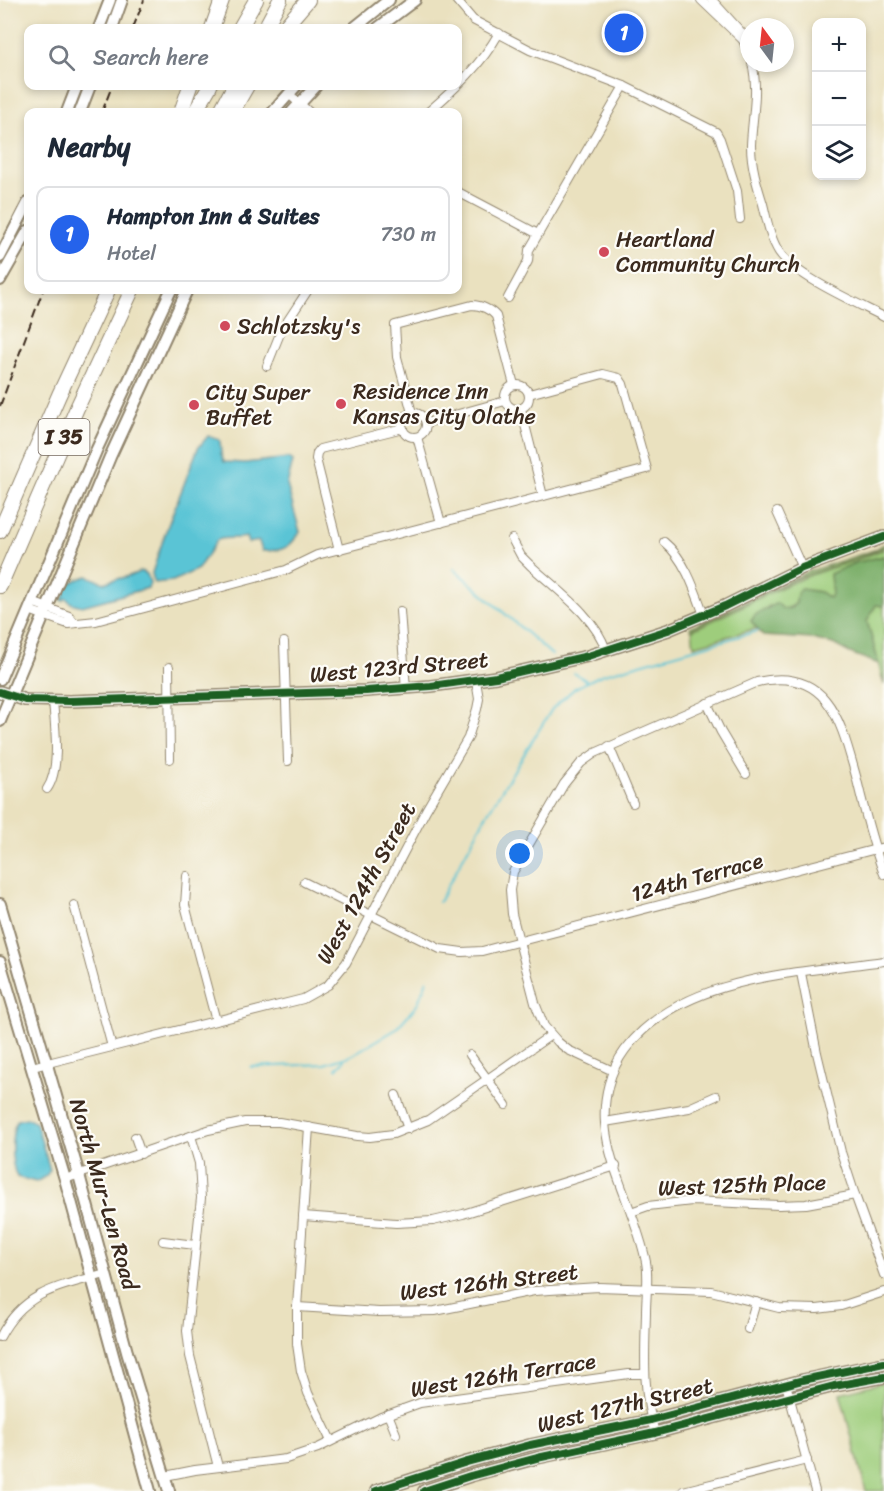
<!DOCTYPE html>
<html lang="en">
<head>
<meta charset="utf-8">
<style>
  :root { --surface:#fff; --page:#f2f2f3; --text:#1f2937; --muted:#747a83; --line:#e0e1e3; --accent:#2563eb }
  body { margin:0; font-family:Sriracha,sans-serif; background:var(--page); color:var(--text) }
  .controls { position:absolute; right:18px; top:18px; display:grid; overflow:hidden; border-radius:12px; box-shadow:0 3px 9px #0003 }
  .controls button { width:54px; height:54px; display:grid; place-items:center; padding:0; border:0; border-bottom:2px solid var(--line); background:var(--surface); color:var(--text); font:30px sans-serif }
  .compass { position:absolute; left:740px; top:18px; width:54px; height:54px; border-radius:50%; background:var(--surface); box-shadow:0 3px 9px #0003; rotate:345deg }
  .you { position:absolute; left:520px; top:854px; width:21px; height:21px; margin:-15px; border:4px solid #fff; border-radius:50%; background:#1a73e8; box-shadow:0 0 0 9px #1a73e833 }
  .badge { display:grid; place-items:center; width:39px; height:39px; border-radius:50%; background:var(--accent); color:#fff; font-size:20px; font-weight:700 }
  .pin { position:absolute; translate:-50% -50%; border:3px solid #fff; box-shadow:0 2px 6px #0006 }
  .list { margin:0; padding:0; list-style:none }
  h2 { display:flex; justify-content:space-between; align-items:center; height:78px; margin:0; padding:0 24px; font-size:26px }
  h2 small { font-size:20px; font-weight:400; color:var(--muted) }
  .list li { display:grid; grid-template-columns:39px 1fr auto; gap:18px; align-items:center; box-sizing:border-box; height:96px; margin:0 12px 12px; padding:0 12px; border:2px solid var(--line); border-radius:12px }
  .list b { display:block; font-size:22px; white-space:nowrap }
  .list p { margin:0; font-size:20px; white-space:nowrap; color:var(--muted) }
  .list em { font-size:20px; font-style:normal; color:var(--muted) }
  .icon { flex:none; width:33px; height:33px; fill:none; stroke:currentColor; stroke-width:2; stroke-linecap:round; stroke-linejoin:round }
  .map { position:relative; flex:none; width:884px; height:1491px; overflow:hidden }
  .search { position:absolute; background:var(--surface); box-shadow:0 3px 9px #0003; left:24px; top:24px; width:438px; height:66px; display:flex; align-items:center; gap:15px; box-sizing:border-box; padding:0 21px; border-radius:12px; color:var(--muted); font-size:22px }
  .panel { position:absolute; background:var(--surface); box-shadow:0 3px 9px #0003; left:24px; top:108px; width:438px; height:186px; border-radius:12px }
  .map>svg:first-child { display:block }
</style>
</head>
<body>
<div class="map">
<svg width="884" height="1491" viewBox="0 0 884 1491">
  <rect width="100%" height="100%" fill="#fdfcf7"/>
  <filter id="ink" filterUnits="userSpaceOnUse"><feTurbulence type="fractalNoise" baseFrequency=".0167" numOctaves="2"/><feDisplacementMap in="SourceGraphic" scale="12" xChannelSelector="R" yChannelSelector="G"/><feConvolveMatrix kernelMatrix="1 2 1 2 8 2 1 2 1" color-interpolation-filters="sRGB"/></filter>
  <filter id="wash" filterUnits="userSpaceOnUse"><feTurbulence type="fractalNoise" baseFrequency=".008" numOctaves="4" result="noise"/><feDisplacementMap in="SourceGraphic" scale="24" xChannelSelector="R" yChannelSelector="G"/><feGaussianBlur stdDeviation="1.35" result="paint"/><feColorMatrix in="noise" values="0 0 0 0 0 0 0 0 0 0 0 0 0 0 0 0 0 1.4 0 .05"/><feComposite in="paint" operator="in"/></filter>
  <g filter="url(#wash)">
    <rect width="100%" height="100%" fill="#eae1bf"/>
    <g fill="#9ecd7c" stroke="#6c7c4d" stroke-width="1.5">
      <path d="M884,544V547L868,554L798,578L691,629L690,627L807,572L874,550Z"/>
      <path d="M884,549V556L855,563L830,574L832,595L829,598L820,592L801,589L797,594L796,603C787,611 780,609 769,606L756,615L752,621L758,628L694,646L692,630C729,614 764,594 801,579C828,567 857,562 884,549Z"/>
      <path d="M876,605L884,606V685L867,621Z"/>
      <path d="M884,1382V1491H866L840,1393Z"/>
    </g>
    <path fill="#7eb06c" stroke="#5c6d45" stroke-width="1.5" d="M884,556V606L876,605L867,621L879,664L850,653L833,644L812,639L763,636L751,621L755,615L777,603L783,609L791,608L796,603L797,594L801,589L820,592L829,598L832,594L830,574L855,563Z"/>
    <g fill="#5ac4d5" stroke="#4a777a" stroke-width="1.5">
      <path d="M208,436L220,440L221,454L224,462L245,463L289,458L293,461L287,485L300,532C289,549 283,551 262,551L259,541L248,543L246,537C236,539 227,537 217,540L198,569L173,581L154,583L152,573L167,528L198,448Z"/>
      <path d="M141,571L147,574L150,583L148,588L82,606L71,603L66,598L63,601L61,600L64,596C62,584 78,579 88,576L104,583C116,578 130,578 141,571Z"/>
      <path d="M27,1118L36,1123L50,1170L46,1176L36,1182L17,1177C10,1162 10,1135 17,1120Z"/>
    </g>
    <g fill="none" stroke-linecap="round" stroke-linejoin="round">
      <g stroke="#5ac4d5" stroke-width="2">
        <path d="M454,569L552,655"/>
        <path d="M574,673L587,681"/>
        <path d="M439,902L487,814L552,709L575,688L601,675L758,631"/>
        <path d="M251,1067L324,1064L350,1056L395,1030L417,1005L427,980"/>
        <path d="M336,1069L344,1060"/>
      </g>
    </g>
  </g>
  <g filter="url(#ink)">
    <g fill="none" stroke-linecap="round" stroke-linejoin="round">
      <defs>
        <g id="street">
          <path d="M456,0L473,20L530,50L624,86L716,132L720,139L737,191L740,219"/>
          <path d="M701,0L743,40"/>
          <path d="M712,0L742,33L743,40L749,54"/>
          <path d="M752,63C759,91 752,117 751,145C751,165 757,185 763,204C767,220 770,238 779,252C795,276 857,303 884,317"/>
          <path d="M289,94L309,112"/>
          <path d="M428,112C456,88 481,65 499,33"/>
          <path d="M458,192L538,234"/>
          <path d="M508,298L528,261L529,250L624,86"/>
          <path d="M267,366L281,331L308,290"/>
          <circle cx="517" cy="397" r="12"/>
          <path d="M521,409L543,496"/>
          <path d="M412,413L397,357L395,325L472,305C481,305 491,310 496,316L514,385"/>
          <circle cx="414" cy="425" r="12"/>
          <path d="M426,423L505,401"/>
          <path d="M417,437L441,523"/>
          <path d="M777,512L802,568"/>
          <path d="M512,539L521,556L530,565C556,589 595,616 606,650"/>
          <path d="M664,542C685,559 695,590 704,615"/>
          <path d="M339,550L316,459L317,453L320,449L403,428"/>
          <path d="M32,602L69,616L74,622"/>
          <path d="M29,610L68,624L96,621L286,570L317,555L647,469L623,384L619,378L603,374L529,394"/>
          <path d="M400,611L406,689"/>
          <path d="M284,642L288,761"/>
          <path d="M169,667L170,759"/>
          <path d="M707,703L721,732L746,774"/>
          <path d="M609,746L633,803"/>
          <path d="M47,789C61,769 55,726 53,701"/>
          <path d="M187,876L185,905L216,1021"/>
          <path d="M304,882L440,949L462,952L482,951L884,847"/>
          <path d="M74,905L112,1047"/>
          <path d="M801,973L817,1053L841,1152L855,1195L884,1275"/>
          <path d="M470,1055L506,1105"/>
          <path d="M32,1067L303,999L328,985L346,963L426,810L468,738L477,709L479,699L476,681"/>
          <path d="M613,1071L568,1050L558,1042L544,1026L535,1003L512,914L510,890L513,872L564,784L581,763L595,753L757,682C829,666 841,723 856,776C864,809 872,843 884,874"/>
          <path d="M396,1095L408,1129"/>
          <path d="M605,1122L689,1108L716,1096"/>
          <path d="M309,1127L297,1307V1344L301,1371L308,1393L331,1441"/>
          <path d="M191,1136L199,1163L201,1198L187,1331L190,1356L218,1467"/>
          <path d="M135,1137L141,1154"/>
          <path d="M65,1179L208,1130L245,1122H279L357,1136L370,1137L393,1134L428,1120L551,1035"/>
          <path d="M631,1212L648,1206L692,1201L779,1205L806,1204L855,1195"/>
          <path d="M303,1216L396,1223L433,1221L463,1214L616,1166"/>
          <path d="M163,1241L195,1245"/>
          <path d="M297,1307L379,1312L435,1311L534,1291L599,1287L711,1291L779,1308L817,1309L841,1306L884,1292"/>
          <path d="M748,1329L756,1302"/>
          <path d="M0,1337C24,1291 60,1286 106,1274"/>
          <path d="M786,1384L815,1491"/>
          <path d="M388,1414L396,1434"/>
          <path d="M655,1433C642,1390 645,1356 646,1312C646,1296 649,1278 646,1262C637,1215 609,1171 605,1123C603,1098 610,1070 625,1050C681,975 799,973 884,961"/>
          <path d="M165,1476L195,1470L286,1459L318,1448L381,1417L420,1403L629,1374H644"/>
          <path d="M683,1491L807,1460"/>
        </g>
        <g id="secondary">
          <path d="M99,28L110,0"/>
          <path d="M112,28L122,0"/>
          <path d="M354,28L389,0"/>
          <path d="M378,28L415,0"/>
          <path d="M67,112L77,86"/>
          <path d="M80,112L90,86"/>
          <path d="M273,112L296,86"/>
          <path d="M292,112L316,86"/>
          <path d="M0,257L28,203"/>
          <path d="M0,280L28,231"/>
          <path d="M0,679L96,451L171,290"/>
          <path d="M0,692L25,700L69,701L366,691L431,686L496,677L588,656L668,630L725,606L802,568L884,537"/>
          <path d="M0,721L110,457L187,290"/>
          <path d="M0,904L79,1175L127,1352L169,1491"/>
          <path d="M0,962L65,1179L150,1491"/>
          <path d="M376,1491L467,1462L530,1445L651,1420L803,1380L884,1363"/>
          <path d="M424,1491L470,1476L537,1458L655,1433L834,1386L884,1377"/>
        </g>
        <g id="highway">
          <path d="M212,28L222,0"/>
          <path d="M240,28L256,0"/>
          <path d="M265,28L280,0"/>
          <path d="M284,28L308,0"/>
          <path d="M181,112L190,86"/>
          <path d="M195,112L210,86"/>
          <path d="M220,112L234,86"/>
          <path d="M232,112L247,86"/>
          <path d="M0,531L59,395L108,290"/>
          <path d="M0,586L77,408L132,290"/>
        </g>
      </defs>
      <use href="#street" stroke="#92866e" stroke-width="10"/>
      <use href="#secondary" stroke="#92866e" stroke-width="14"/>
      <use href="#highway" stroke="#92866e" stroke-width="16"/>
      <use href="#street" stroke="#fff" stroke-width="8"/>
      <use href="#secondary" stroke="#fff" stroke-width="10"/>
      <use href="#highway" stroke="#fff" stroke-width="14"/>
      <g stroke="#3b2a1e" stroke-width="2" stroke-dasharray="9 4.5" stroke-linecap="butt">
        <path d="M133,28L144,0"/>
        <path d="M102,112L112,86"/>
        <path d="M0,406L43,290"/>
      </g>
      <defs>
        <g id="cycleway">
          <path d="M0,692L25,700L69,701L366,691L431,686L496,677L588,656L668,630L725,606L802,568L884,537"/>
          <path d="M376,1491L467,1462L530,1445L651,1420L803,1380L884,1363"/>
          <path d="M424,1491L470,1476L537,1458L655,1433L834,1386L884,1377"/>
        </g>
      </defs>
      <use href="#cycleway" stroke="#fdfcf7" stroke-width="11"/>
      <use href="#cycleway" stroke="#1b5e20" stroke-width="8"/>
    </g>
  </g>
  <g fill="#d1495b" stroke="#fdfcf7" stroke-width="2">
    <circle cx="604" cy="252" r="6"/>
    <circle cx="225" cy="326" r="6"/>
    <circle cx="341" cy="404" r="6"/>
    <circle cx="194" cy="405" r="6"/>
  </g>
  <g text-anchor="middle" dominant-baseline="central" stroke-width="4.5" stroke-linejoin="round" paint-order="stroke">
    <rect fill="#fdfcf7" stroke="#75695f" stroke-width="1.5" x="38.5" y="419" width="51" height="36" rx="4.5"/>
    <g font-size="21" font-weight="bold" fill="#3b2a1e">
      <text x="64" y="437">I 35</text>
    </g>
    <g font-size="22" fill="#3b2a1e" stroke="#fdfcf7" text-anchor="start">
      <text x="616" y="239">Heartland<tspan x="616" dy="25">Community Church</tspan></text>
      <text x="237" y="326">Schlotzsky's</text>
      <text x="353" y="391">Residence Inn<tspan x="353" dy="25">Kansas City Olathe</tspan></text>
      <text x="206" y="392">City Super<tspan x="206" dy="25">Buffet</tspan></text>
    </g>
    <g font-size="22" fill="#3b2a1e" stroke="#fdfcf7">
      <text transform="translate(399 667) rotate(-5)">West 123rd Street</text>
      <text transform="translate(697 877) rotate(-15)">124th Terrace</text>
      <text transform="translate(366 883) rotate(-61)">West 124th Street</text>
      <text transform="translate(742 1185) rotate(-2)">West 125th Place</text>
      <text transform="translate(104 1194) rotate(74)">North Mur-Len Road</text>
      <text transform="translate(489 1282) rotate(-7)">West 126th Street</text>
      <text transform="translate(503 1375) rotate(-9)">West 126th Terrace</text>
      <text transform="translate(625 1405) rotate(-13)">West 127th Street</text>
    </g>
  </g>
</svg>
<div class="controls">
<button>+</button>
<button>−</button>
<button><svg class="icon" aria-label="layers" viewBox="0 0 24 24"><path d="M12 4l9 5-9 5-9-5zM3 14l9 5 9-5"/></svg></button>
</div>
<svg class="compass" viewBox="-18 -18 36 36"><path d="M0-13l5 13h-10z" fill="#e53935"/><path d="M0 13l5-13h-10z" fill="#747a83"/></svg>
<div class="you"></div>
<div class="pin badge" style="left:624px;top:33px">1</div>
<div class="search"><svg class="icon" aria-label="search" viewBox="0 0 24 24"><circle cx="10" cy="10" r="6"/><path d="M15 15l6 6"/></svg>Search here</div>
<section class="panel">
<h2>Nearby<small></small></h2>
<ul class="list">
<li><span class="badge">1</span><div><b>Hampton Inn &amp; Suites</b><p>Hotel</p></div><em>730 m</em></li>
</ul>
</section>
</div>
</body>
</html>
